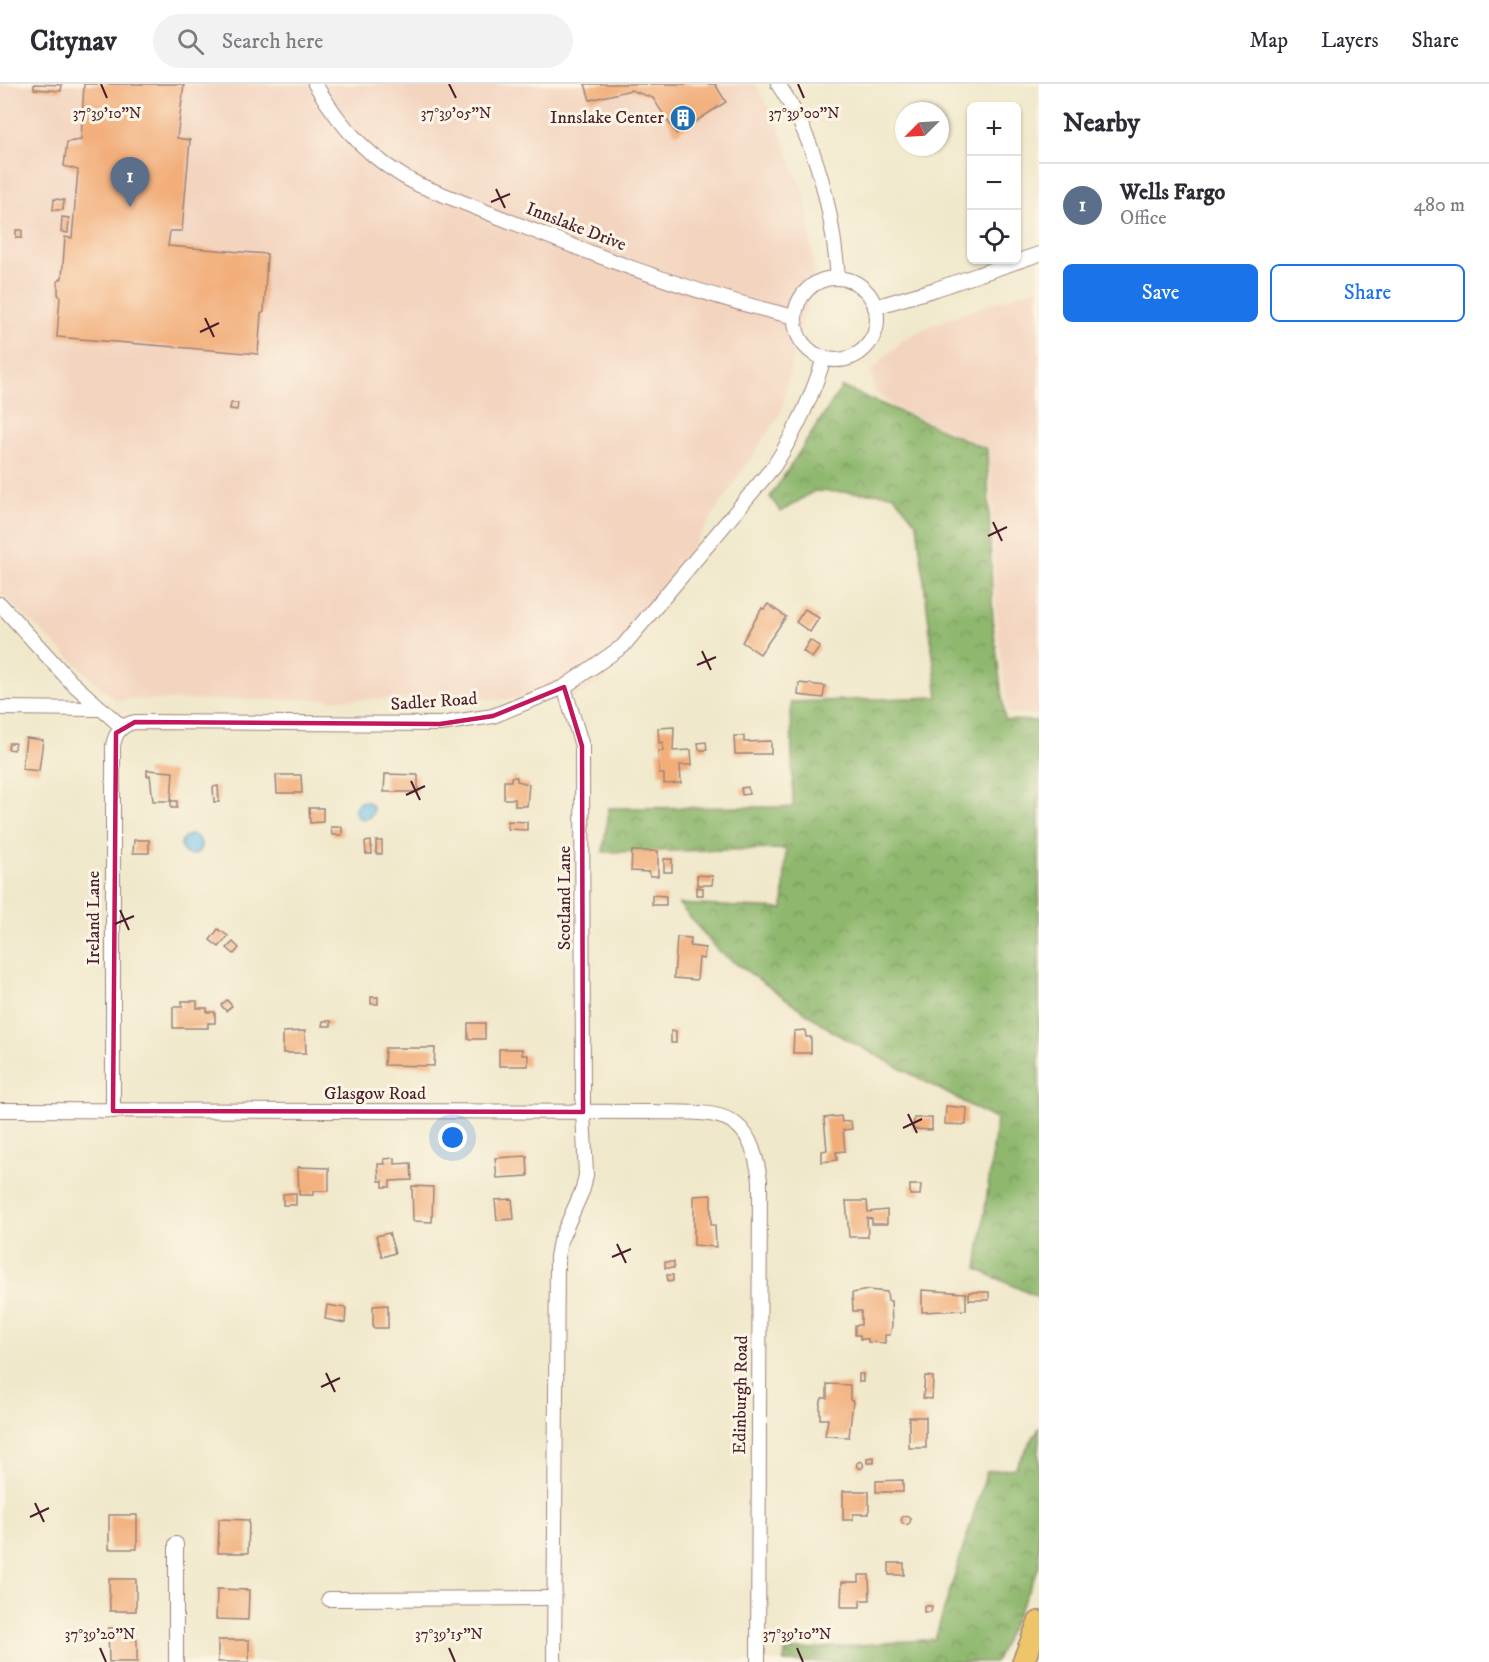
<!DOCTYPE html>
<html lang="en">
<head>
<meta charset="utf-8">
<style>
  :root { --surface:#fff; --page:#f2f2f3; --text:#2b2b33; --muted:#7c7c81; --line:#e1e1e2; --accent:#1a73e8 }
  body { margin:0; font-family:"IM FELL DW Pica",serif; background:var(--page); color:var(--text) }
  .controls { position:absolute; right:18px; top:18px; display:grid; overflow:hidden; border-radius:9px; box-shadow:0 2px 4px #0004 }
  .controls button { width:54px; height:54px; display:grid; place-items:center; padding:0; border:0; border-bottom:2px solid var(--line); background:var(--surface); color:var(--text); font:30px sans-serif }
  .compass { position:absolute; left:895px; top:18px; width:54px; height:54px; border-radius:50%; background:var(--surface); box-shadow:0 2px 4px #0004; rotate:246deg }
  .you { position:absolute; left:453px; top:1054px; width:21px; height:21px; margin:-15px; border:4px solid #fff; border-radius:50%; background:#1a73e8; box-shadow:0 0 0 9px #1a73e833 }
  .badge { display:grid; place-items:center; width:39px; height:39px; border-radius:50%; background:var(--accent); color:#fff; font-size:20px; font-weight:700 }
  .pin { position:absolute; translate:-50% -50px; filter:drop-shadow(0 2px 3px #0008) }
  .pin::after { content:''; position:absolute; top:32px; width:21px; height:18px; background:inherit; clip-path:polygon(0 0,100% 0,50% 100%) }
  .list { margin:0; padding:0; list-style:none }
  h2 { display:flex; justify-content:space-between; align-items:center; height:78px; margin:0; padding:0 24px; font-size:26px }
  h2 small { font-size:20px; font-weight:400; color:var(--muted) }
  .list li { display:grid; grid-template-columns:39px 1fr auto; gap:18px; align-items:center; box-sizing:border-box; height:84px; padding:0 24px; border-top:2px solid var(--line) }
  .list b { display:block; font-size:22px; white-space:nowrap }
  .list p { margin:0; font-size:20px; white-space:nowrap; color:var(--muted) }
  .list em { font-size:20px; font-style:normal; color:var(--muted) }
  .actions { display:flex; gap:12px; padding:18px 24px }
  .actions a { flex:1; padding:14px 0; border:2px solid var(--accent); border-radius:9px; text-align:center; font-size:21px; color:var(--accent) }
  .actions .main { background:var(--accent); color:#fff }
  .icon { flex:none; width:33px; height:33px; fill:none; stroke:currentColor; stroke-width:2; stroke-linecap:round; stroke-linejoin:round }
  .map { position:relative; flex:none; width:1039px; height:1578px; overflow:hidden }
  header { display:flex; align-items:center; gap:36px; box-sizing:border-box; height:84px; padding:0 30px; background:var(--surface); border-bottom:2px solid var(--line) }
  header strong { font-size:28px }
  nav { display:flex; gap:33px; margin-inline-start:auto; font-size:21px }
  .search { width:420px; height:54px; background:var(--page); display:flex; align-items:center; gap:15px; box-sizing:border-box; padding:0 21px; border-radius:33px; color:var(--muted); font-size:22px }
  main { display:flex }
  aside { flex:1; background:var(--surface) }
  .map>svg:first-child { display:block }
</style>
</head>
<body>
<header>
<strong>Citynav</strong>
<div class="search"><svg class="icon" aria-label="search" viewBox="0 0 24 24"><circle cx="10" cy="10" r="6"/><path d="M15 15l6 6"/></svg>Search here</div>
<nav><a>Map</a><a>Layers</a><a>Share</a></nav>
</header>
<main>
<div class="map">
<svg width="1039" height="1578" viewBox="0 0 1039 1578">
  <defs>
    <pattern id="forest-crowns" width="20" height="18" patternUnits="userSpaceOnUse" patternTransform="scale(1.5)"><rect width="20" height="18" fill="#8fb86e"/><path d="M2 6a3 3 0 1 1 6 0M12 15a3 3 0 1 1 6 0" fill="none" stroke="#77955b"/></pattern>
    <pattern id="water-ripples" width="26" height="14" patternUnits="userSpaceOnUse" patternTransform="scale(1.5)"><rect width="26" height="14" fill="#6cc3e9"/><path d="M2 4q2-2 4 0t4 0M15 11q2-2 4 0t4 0" fill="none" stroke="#5fa7c8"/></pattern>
  </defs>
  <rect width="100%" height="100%" fill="#fcf5e5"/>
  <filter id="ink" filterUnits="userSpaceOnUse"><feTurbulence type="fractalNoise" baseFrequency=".0167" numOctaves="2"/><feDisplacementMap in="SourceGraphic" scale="12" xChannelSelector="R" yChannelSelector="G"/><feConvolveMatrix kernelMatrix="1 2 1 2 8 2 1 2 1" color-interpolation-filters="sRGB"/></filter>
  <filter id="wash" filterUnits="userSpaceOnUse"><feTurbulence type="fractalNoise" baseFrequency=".008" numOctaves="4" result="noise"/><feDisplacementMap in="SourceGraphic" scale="24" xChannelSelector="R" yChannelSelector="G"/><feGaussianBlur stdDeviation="1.35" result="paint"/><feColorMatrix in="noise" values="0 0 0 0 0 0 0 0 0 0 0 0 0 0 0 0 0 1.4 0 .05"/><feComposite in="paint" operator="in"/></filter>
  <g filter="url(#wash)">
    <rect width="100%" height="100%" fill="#f0e8ca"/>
    <g fill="#f3d4bf">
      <path d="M0,0H755L777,38L806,118L815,194L791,280L782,327L604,596L571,615L115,616L0,509Z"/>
      <path d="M1039,203V631L1008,629L997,540L990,364L891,321L875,307L872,286L901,257L931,241Z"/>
    </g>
    <g fill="url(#forest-crowns)" stroke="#6c6c4c" stroke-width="1.5">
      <path d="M842,303L987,365L993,540L1005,636L1039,637V1214L977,1185L997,1036L835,949L718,867L679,820L783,825L786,765L603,768L609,724L793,723L791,618L938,613L917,440L893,410L814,407L781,428L770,413Z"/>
      <path d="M1039,1344V1483L995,1578H784L785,1567L935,1555L987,1387L1015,1384Z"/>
    </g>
    <g fill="url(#water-ripples)" stroke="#5b718a" stroke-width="1.5">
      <circle cx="364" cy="726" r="9"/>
      <circle cx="191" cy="761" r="10"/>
    </g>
    <g id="blocks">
      <g fill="#f2ad79">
        <path d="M34,0L62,1L61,7L34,5Z"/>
        <path d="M84,0H184L177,54L190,56L182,147H170L168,162L267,170L264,228L261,230L258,270L57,253L60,213L58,210V197L62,194L65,153L72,154L78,86L64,82L67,58L81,56Z"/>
        <path d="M585,0H715L726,18L676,50L653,14L631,6L590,16Z"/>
        <path d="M54,115L64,116L63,126H53Z"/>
        <path d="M62,133L69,134L68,149L61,148Z"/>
        <rect x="16" y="146" width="6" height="8"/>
        <path d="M231,319H238L237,326L230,325Z"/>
        <path d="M768,520L786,533L760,570L742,558L762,524L764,525Z"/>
        <path d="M805,525L819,534L810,548L796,538Z"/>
        <path d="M810,556L820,563L812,574L803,567Z"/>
        <path d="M799,599L825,602L823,614L798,611Z"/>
        <path d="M674,643L673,667L691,666L692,681H680L681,699L664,700V690H659L658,667H663V658L659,659L658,644Z"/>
        <path d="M734,652H744V658L771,657V670H735Z"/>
        <path d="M26,654L43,656L39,687L22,685Z"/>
        <path d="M706,658L707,666H699L698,659Z"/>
        <path d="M9,659H15L14,666L8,665Z"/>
        <path d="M147,686L173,688L171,717H153L150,691L147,692Z"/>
        <path d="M385,690L418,691V708H384Z"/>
        <path d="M276,691H301L302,709H277Z"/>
        <path d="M511,693H517V697L529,700L527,722H515V715H504V697H511Z"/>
        <path d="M218,702L219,718H214L213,703Z"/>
        <path d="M748,703L749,710L742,711L741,704Z"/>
        <rect x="171" y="717" width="6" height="7"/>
        <path d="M309,724H323V738L310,739Z"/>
        <path d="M508,737L527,738V746L508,745Z"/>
        <path d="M331,743H342V751H332Z"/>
        <path d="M134,756H149V769H133Z"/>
        <path d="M371,757L372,770H366L365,758Z"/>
        <rect x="376" y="757" width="6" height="13"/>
        <path d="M632,767H658V792H650L649,788L631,787Z"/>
        <rect x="664" y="775" width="8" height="13"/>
        <path d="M697,791L713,792L712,801H697Z"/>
        <path d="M696,803L703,804V811H696Z"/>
        <path d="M652,811L666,812V821H652Z"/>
        <path d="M218,845L228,852L219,863L210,856Z"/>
        <path d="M677,853L691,854L690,862L705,864L704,875L699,874L697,896L674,894Z"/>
        <path d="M233,858L239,864L234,870L227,864Z"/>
        <rect x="371" y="913" width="7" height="7"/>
        <path d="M227,916L232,922L226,927L221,921Z"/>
        <path d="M182,917H197V924H207V928H215V939H208V944H173V923H182Z"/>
        <path d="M323,937H331V942H322Z"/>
        <rect x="468" y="939" width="17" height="16"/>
        <path d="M805,946L806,953H811V969H793L794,947Z"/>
        <path d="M305,947L306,969H283V948Z"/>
        <rect x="671" y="947" width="5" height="12"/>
        <path d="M385,964H435L434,982L384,981Z"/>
        <path d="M499,965H522V971H528V982H499Z"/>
        <path d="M946,1022L967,1024L966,1041L945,1040Z"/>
        <path d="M841,1032L842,1038L851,1037L852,1045L843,1046L845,1067L836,1068L837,1076L822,1078V1067L827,1066L824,1034Z"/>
        <path d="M914,1034H932V1046L913,1045Z"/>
        <path d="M527,1072L528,1092L497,1094L495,1074Z"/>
        <path d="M395,1074V1080L411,1079L412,1096L390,1097V1103H383V1097H379L378,1080H385L384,1075Z"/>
        <path d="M298,1083L329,1084V1107H313V1111H299Z"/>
        <path d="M910,1101H921L920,1111H910Z"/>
        <path d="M412,1102L433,1103L432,1138L413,1137Z"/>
        <path d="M296,1109V1121H283V1110Z"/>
        <path d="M711,1111V1141H715L716,1163L694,1161V1112Z"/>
        <path d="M512,1115L514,1135L497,1136L495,1116Z"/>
        <path d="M846,1117H867L868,1128L887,1126V1140H872V1135L867,1134L868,1153H849Z"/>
        <path d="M389,1149L395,1169L382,1173L376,1152Z"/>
        <rect x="665" y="1178" width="9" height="6"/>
        <path d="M667,1191H673V1197L668,1198Z"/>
        <path d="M868,1206L887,1208L888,1217H891L892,1242L890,1251H885V1259L868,1258V1255H860V1251H855V1241H861V1227H853L852,1209Z"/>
        <path d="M922,1206L966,1209V1226L922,1228Z"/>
        <rect x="969" y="1208" width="20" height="8"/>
        <path d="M327,1221L346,1224L345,1239L325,1235Z"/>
        <path d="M388,1221V1244H373V1222Z"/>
        <rect x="859" y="1290" width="4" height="8"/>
        <path d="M925,1292L933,1293L932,1315L923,1314Z"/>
        <path d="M827,1300L850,1301V1316L853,1317L849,1353L825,1352L828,1335H820V1321L822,1314H827Z"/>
        <rect x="909" y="1333" width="17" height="31"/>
        <path d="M874,1373V1379H867V1374Z"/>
        <circle cx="860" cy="1381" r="3.5"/>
        <path d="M903,1396V1408H876V1397Z"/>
        <path d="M843,1407H869V1430H853V1436H843Z"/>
        <rect x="109" y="1431" width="28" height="34"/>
        <circle cx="906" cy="1436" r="4.5"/>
        <path d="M219,1435L249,1436L248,1469H218Z"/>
        <rect x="889" y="1479" width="15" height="12"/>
        <path d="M859,1491H869L870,1516H860V1523H841L842,1498H859Z"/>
        <path d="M109,1495H136V1527H110Z"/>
        <path d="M217,1505L249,1506L248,1536L216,1535Z"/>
        <path d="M924,1522H932L931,1528H924Z"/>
        <path d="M108,1544H135V1551H132V1556H137V1578H109Z"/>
        <rect x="218" y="1556" width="31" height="22"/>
      </g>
    </g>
  </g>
  <g filter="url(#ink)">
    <use href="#blocks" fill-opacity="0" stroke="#9d847a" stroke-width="1.5"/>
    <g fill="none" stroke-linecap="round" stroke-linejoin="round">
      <defs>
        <g id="minor">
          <path d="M315,0C342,45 371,77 419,101C543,150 665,203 795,233"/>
          <path d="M778,0C818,60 832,124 838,194"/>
          <circle cx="836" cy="235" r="41"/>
          <path d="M875,223L936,205L1039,170"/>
          <path d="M0,520L71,598L122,643"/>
          <path d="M0,624L98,625"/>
          <path d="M0,1026L649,1028C714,1030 749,1019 760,1096L758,1578"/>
          <path d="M113,1027V662C115,649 121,641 135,638L440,640L493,632L564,603L623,562L774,382C796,347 812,314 824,274"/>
          <path d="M329,1515L554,1514"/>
          <path d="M176,1578V1460"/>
          <path d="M554,1578L557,1173L560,1157L583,1105L586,1091L583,1028L582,662L564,603"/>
        </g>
        <path id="highway" d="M1023,1578L1039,1538"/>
      </defs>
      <use href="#minor" stroke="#9d847a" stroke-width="16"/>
      <use href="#highway" stroke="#9d847a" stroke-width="24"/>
      <use href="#minor" stroke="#fff" stroke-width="14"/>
      <use href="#highway" stroke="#eec569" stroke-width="21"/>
    </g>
  </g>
  <path fill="none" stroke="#c2185b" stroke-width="4.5" stroke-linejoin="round" d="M564,603L582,662L583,1028L113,1027L116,649L135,638L440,640L493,632Z"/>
  <path fill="none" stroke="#4a1f2b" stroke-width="2" d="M101,0L107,14M449,0L456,14M798,0L804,14M496,105L505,124M491,118L510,110M205,234L214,253M200,248L219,239M993,438L1002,457M988,452L1007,443M702,567L711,586M697,581L716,573M411,697L420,716M406,711L425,702M120,826L129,846M115,840L134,832M908,1030L917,1049M903,1044L922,1035M617,1160L626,1179M612,1173L631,1165M326,1289L335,1308M321,1303L340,1294M35,1419L44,1438M30,1433L49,1424M100,1564L106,1578M449,1564L455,1578M797,1564L803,1578"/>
  <defs>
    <symbol id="building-disc" viewBox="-11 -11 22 22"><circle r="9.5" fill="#1f6fb2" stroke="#fcf5e5"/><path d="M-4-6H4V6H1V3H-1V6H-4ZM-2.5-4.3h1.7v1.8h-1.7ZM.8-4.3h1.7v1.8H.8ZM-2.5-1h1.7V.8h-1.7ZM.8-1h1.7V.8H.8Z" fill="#fff"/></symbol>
  </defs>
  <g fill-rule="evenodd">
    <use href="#building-disc" x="668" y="19" width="30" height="30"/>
  </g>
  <g text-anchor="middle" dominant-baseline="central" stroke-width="6" stroke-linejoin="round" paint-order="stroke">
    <g font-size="18" fill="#4a1f2b" stroke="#fcf5e5" text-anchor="end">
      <text x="664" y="34">Innslake Center</text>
    </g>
    <g font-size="18" fill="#4a1f2b" stroke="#fcf5e5">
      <text transform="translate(576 143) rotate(21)">Innslake Drive</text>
      <text transform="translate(434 618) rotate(-4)">Sadler Road</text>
      <text transform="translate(565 814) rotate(-90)">Scotland Lane</text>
      <text transform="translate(94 834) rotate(-90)">Ireland Lane</text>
      <text x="375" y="1010">Glasgow Road</text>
      <text transform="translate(741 1311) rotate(-89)">Edinburgh Road</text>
    </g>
  </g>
  <g font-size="15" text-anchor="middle" fill="#4a1f2b" stroke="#fcf5e5" stroke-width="6" stroke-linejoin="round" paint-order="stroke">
    <text x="107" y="34">37°39'10"N</text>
    <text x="456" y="34">37°39'05"N</text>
    <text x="804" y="34">37°39'00"N</text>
    <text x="100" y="1555">37°39'20"N</text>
    <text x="449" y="1555">37°39'15"N</text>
    <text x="797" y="1555">37°39'10"N</text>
  </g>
</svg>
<div class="controls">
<button>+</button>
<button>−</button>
<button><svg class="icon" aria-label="locate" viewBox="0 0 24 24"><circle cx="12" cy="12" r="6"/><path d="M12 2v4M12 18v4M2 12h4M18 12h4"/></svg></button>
</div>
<svg class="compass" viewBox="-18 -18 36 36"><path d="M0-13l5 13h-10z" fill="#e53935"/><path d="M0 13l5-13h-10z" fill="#7c7c81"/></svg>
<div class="you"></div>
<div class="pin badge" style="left:130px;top:123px;background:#5c6f8a">1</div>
</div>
<aside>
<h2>Nearby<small></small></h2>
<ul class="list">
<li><span class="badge" style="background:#5c6f8a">1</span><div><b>Wells Fargo</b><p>Office</p></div><em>480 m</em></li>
</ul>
<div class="actions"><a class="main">Save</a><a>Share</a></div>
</aside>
</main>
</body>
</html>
